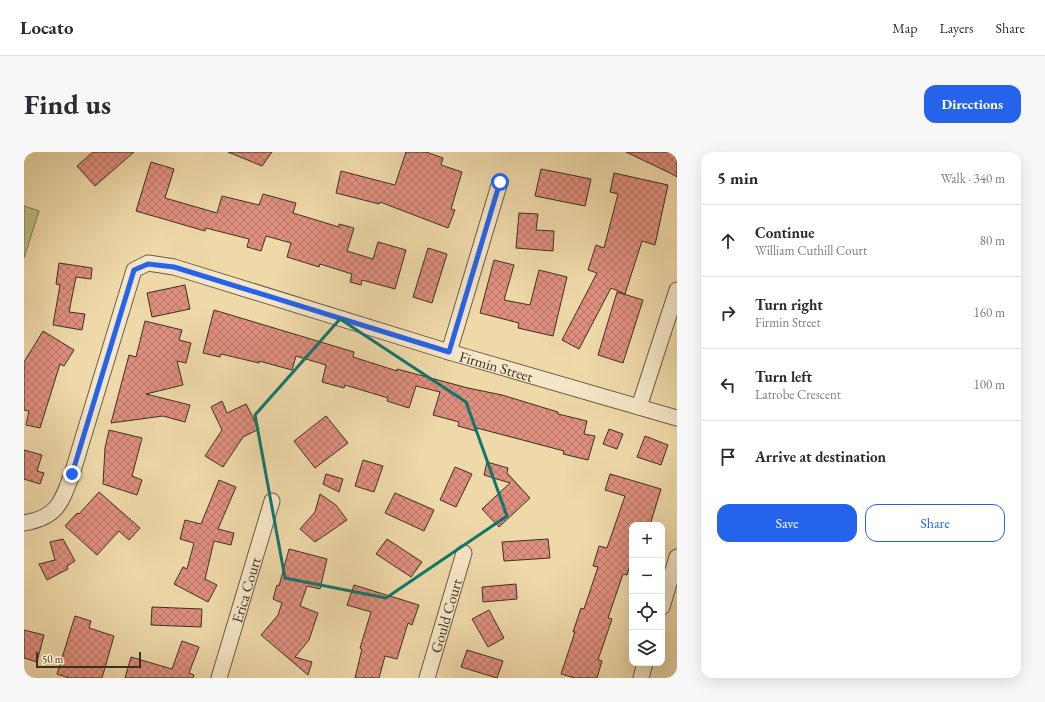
<!DOCTYPE html>
<html lang="en">
<head>
<meta charset="utf-8">
<style>
  :root { --surface:#fff; --page:#f7f7f7; --text:#2b2b33; --muted:#7c7c81; --line:#e1e1e2; --accent:#2563eb }
  body { margin:0; font-family:"EB Garamond",serif; background:var(--page); color:var(--text) }
  .controls { position:absolute; right:12px; bottom:12px; display:grid; overflow:hidden; border-radius:8px; box-shadow:0 4px 16px #0002 }
  .controls button { width:36px; height:36px; display:grid; place-items:center; padding:0; border:0; border-bottom:1px solid var(--line); background:var(--surface); color:var(--text); font:20px sans-serif }
  .scale { position:absolute; left:12px; bottom:10px; width:105px; box-sizing:border-box; padding-left:4px; border:2px solid #3d2f24; border-top:0; font-size:11px; line-height:14px; white-space:nowrap; color:#3d2f24; -webkit-text-stroke:3px #f5e6c7; paint-order:stroke }
  .stop { position:absolute; width:12px; height:12px; margin:-9px; border:3px solid #2563eb; border-radius:50%; background:#fff }
  .stop.end { background:#2563eb; border-color:#fff; box-shadow:0 1px 4px #0008 }
  .list { margin:0; padding:0; list-style:none }
  h2 { display:flex; justify-content:space-between; align-items:center; height:52px; margin:0; padding:0 16px; font-size:17px }
  h2 small { font-size:13px; font-weight:400; color:var(--muted) }
  .list li { display:grid; grid-template-columns:26px 1fr auto; gap:12px; align-items:center; box-sizing:border-box; height:72px; padding:0 16px; border-top:1px solid var(--line) }
  .list b { display:block; font-size:15px; white-space:nowrap }
  .list p { margin:0; font-size:13px; white-space:nowrap; color:var(--muted) }
  .list em { font-size:13px; font-style:normal; color:var(--muted) }
  .actions { display:flex; gap:8px; padding:12px 16px }
  .actions a { flex:1; padding:9px 0; border:1px solid var(--accent); border-radius:12px; text-align:center; font-size:14px; color:var(--accent) }
  .actions .main { background:var(--accent); color:#fff }
  .icon { flex:none; width:22px; height:22px; fill:none; stroke:currentColor; stroke-width:2; stroke-linecap:round; stroke-linejoin:round }
  .map { position:relative; flex:none; width:653px; height:526px; overflow:hidden; border-radius:12px }
  header { display:flex; align-items:center; gap:24px; box-sizing:border-box; height:56px; padding:0 20px; background:var(--surface); border-bottom:1px solid var(--line) }
  header strong { font-size:19px }
  nav { display:flex; gap:22px; margin-inline-start:auto; font-size:14px }
  .intro { display:flex; align-items:center; justify-content:space-between; box-sizing:border-box; height:96px; padding:0 24px }
  h1 { margin:0; font-size:28px }
  .button { padding:10px 18px; border-radius:12px; background:var(--accent); color:#fff; font-size:14px; font-weight:700 }
  main { display:flex; gap:24px; padding:0 24px }
  aside { flex:1; background:var(--surface); border-radius:12px; box-shadow:0 4px 16px #0002 }
  .map>svg:first-child { display:block }
</style>
</head>
<body>
<header>
<strong>Locato</strong>
<nav><a>Map</a><a>Layers</a><a>Share</a></nav>
</header>
<div class="intro"><h1>Find us</h1><a class="button">Directions</a></div>
<main>
<div class="map">
<svg width="653" height="526" viewBox="0 0 653 526">
  <defs>
    <pattern id="building-cross-hatch" width="8" height="8" patternUnits="userSpaceOnUse"><rect width="8" height="8" fill="#df8f7e"/><path d="M0 0l8 8M0 8l8-8" fill="none" stroke="#b67567"/></pattern>
  </defs>
  <rect width="100%" height="100%" fill="#efd9a9"/>
  <filter id="stains"><feTurbulence type="fractalNoise" baseFrequency=".005" numOctaves="4"/><feColorMatrix values="0 0 0 0 .2 0 0 0 0 .09 0 0 0 0 .02 0 0 0 .5 -.17"/></filter>
  <radialGradient id="worn" r=".72"><stop offset=".6" stop-color="#630" stop-opacity="0"/><stop offset="1" stop-color="#630" stop-opacity=".3"/></radialGradient>
  <path fill="#bfbe84" stroke="#7e7654" d="M0,54L15,59L0,106Z"/>
  <g fill="url(#building-cross-hatch)" stroke="#3d2f24">
    <path d="M69,0H110L71,34L53,14Z"/>
    <path d="M204,0H248L238,14Z"/>
    <path d="M382,0H402L419,6L417,13L438,20L427,57L431,58L424,76L356,50L355,52L312,41L317,19L371,33Z"/>
    <path d="M602,0H653V25L648,22Z"/>
    <path d="M127,10L150,17L141,46L193,61L198,44L235,53L239,42L272,51L269,61L315,75V72L330,76L323,99L349,107L354,90L382,98L371,137L338,128L337,133L326,130L328,122L296,112L295,115L263,105L267,91L242,84L237,99L223,95L225,87L182,76L181,79L112,59Z"/>
    <path d="M517,17L567,27L561,54L511,44Z"/>
    <path d="M590,21L644,33L631,93L618,89L601,142L587,136L555,197L538,188L573,121L564,118L572,93L580,96L594,42L586,40Z"/>
    <path d="M495,61L514,62L512,78L530,79L529,99L492,96Z"/>
    <path d="M404,96L423,102L408,151L389,145Z"/>
    <path d="M470,108L490,113L480,148L506,153L515,118L543,125L529,184L494,176L495,171L456,161Z"/>
    <path d="M35,111L68,116L67,127L52,125L45,160L61,162L58,178L29,173L36,133L32,132Z"/>
    <path d="M161,133L166,157L128,165L123,141Z"/>
    <path d="M593,140L619,148L599,211L574,203Z"/>
    <path d="M190,158L330,200L329,205L373,219V217L444,236L478,243L534,260V262L563,269L560,282L571,284L564,308L539,302L540,299L453,276L452,279L434,274L435,270L409,263L416,240L392,234L385,256L363,249L364,246L321,233L320,236L298,230L302,213L272,204L268,218L235,209V211L197,202L196,205L179,201Z"/>
    <path d="M121,169L158,178L155,188L167,191L162,211L153,209L159,233L122,242L166,253L161,270L139,264L87,271L105,203L112,205Z"/>
    <path d="M19,179L50,198L40,214L36,212L16,276L2,273L5,259L0,258V210Z"/>
    <path d="M198,249L203,261L222,252L235,277L219,285L199,315L181,304L198,278L187,255Z"/>
    <path d="M302,264L324,291L291,316L270,289Z"/>
    <path d="M585,277L599,282L593,297L579,292Z"/>
    <path d="M85,278L118,286L108,324L118,328L113,343L79,332L81,296Z"/>
    <path d="M621,284L644,293L637,313L613,305Z"/>
    <path d="M0,298L18,303L13,319L20,321L16,332L0,327Z"/>
    <path d="M339,308L359,314L350,340L331,334Z"/>
    <path d="M463,310L484,316L483,321L506,346L475,375L458,357L486,331L460,323Z"/>
    <path d="M431,315L448,322L432,355L416,348Z"/>
    <path d="M302,322L319,327L315,340L299,332Z"/>
    <path d="M586,322L637,337L626,373H608V406L603,423L599,422L584,466L588,467L574,508L578,509L573,526H551L537,522L551,480H549L557,456L560,457L574,415L569,414L575,394L583,396L601,344L581,338Z"/>
    <path d="M195,328L212,335L194,377L210,381L207,393L190,389L181,427L193,433L184,450L150,432L159,415L163,417L170,391L156,387L161,368L177,372Z"/>
    <path d="M75,340L116,376L105,388L95,379L73,403L41,374L53,361L55,362Z"/>
    <path d="M371,341L410,358L400,379L361,361Z"/>
    <path d="M296,342L312,353L323,368L291,390L276,377L291,360Z"/>
    <path d="M39,387L51,409L43,414L44,417L23,428L15,412L31,408L26,390Z"/>
    <path d="M363,387L398,410L387,425L352,402Z"/>
    <path d="M524,387L526,406L480,409L478,390Z"/>
    <path d="M265,397L303,407L296,437L283,434L276,454L294,461L285,488L271,505L288,510L284,523L237,483L254,463L258,451L249,447L253,433L255,434Z"/>
    <path d="M492,432L493,447L459,450L458,435Z"/>
    <path d="M330,433L395,453L388,473L384,471L373,507L361,504L355,526H331L338,497L336,496L347,460L323,453Z"/>
    <path d="M128,455L178,457L177,475L127,473Z"/>
    <path d="M465,458L480,486L464,495L448,467Z"/>
    <path d="M51,464L67,469L65,476L90,484L78,526H45L33,522Z"/>
    <path d="M0,478L20,483L13,510L0,506Z"/>
    <path d="M158,489L175,495L165,521L170,523L169,526H101L107,505L148,517Z"/>
    <path d="M443,498L479,509L473,526L437,515Z"/>
  </g>
  <g fill="none" stroke-linecap="round" stroke-linejoin="round">
    <defs>
      <g id="street">
        <path d="M425,200L476,30"/>
        <path d="M615,255L653,138"/>
        <path id="s1" d="M0,371C33,365 37,352 48,322L110,118L124,111L150,115L425,200L653,266"/>
        <path d="M638,455L653,405"/>
        <path id="s2" d="M195,526L248,349"/>
        <path id="s3" d="M403,526L440,401"/>
        <path d="M617,526L621,511"/>
      </g>
    </defs>
    <use href="#street" stroke="#6a5a45" stroke-width="17"/>
    <use href="#street" stroke="#f5e6c7" stroke-width="15"/>
  </g>
  <g fill="none" stroke-linecap="round" stroke-linejoin="round">
    <path stroke="#2563eb" stroke-width="5" d="M48,322L110,118L124,112L150,115L425,200L476,30"/>
  </g>
  <path fill="none" stroke="#0f766e" stroke-width="3" stroke-linejoin="round" d="M316,167L442,250L483,364L362,446L261,426L231,263Z"/>
  <g text-anchor="middle" dominant-baseline="central" stroke-width="3" stroke-linejoin="round" paint-order="stroke">
    <g font-size="15" fill="#3d2f24" stroke="#f5e6c7">
      <text stroke="none"><textPath href="#s1" startOffset="666">Firmin Street</textPath></text>
      <text stroke="none"><textPath href="#s2" startOffset="92">Erica Court</textPath></text>
      <text stroke="none"><textPath href="#s3" startOffset="65">Gould Court</textPath></text>
    </g>
  </g>
  <rect width="100%" height="100%" filter="url(#stains)"/>
  <rect width="100%" height="100%" fill="url(#worn)"/>
</svg>
<div class="controls">
<button>+</button>
<button>−</button>
<button><svg class="icon" aria-label="locate" viewBox="0 0 24 24"><circle cx="12" cy="12" r="6"/><path d="M12 2v4M12 18v4M2 12h4M18 12h4"/></svg></button>
<button><svg class="icon" aria-label="layers" viewBox="0 0 24 24"><path d="M12 4l9 5-9 5-9-5zM3 14l9 5 9-5"/></svg></button>
</div>
<div class="scale">50 m</div>
<div class="stop" style="left:476px;top:30px"></div>
<div class="stop end" style="left:48px;top:322px"></div>
</div>
<aside>
<h2>5 min<small>Walk · 340 m</small></h2>
<ul class="list">
<li><svg class="icon" aria-label="ahead" viewBox="0 0 24 24"><path d="M12 20V5M6 11l6-6 6 6"/></svg><div><b>Continue</b><p>William Cuthill Court</p></div><em>80 m</em></li>
<li><svg class="icon" aria-label="right" viewBox="0 0 24 24"><path d="M7 20v-9h11M14 6l5 5-5 5"/></svg><div><b>Turn right</b><p>Firmin Street</p></div><em>160 m</em></li>
<li><svg class="icon" aria-label="left" viewBox="0 0 24 24"><path d="M17 20v-9H6M10 6l-5 5 5 5"/></svg><div><b>Turn left</b><p>Latrobe Crescent</p></div><em>100 m</em></li>
<li><svg class="icon" aria-label="arrive" viewBox="0 0 24 24"><path d="M6 21V4h12l-3 4 3 4H6"/></svg><div><b>Arrive at destination</b></div></li>
</ul>
<div class="actions"><a class="main">Save</a><a>Share</a></div>
</aside>
</main>
</body>
</html>
